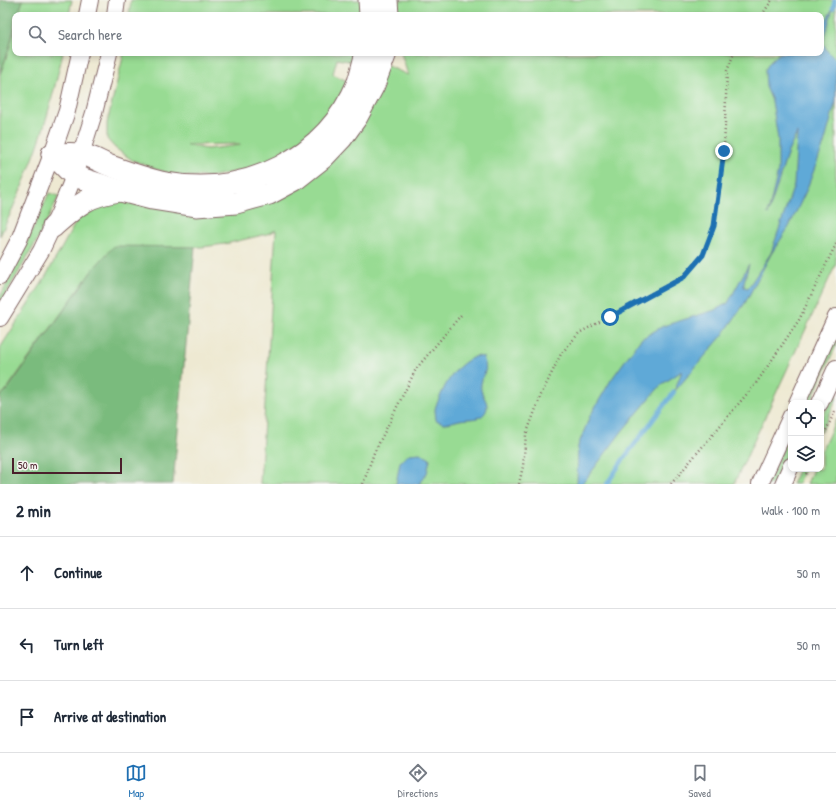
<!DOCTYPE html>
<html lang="en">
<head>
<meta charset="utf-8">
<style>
  :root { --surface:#fff; --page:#f2f2f3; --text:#1f2937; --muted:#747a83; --line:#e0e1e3; --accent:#1f6fb2 }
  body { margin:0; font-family:"Patrick Hand",sans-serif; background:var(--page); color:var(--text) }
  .controls { position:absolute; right:12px; bottom:12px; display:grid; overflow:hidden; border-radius:8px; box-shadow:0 2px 6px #0003 }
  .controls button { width:36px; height:36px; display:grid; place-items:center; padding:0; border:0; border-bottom:1px solid var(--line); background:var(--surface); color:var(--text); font:20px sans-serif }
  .scale { position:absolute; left:12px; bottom:10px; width:110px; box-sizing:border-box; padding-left:4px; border:2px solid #4a1f2b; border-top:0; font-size:11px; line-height:14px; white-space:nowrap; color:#4a1f2b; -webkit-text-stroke:3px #f6f6f2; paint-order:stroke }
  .stop { position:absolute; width:12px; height:12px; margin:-9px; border:3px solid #1f6fb2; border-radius:50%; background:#fff }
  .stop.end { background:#1f6fb2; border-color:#fff; box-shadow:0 1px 4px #0008 }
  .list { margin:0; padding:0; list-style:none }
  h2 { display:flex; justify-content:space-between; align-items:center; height:52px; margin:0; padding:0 16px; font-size:17px }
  h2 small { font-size:13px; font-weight:400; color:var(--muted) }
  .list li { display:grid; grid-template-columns:26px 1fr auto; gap:12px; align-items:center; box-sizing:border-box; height:72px; padding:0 16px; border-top:1px solid var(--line) }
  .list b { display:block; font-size:15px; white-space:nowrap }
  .list em { font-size:13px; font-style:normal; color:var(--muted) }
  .icon { flex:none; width:22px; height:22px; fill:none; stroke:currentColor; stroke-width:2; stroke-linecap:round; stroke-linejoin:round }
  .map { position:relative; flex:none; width:836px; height:484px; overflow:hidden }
  .search { position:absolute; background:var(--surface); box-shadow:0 2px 6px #0003; left:12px; right:12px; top:12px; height:44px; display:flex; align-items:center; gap:10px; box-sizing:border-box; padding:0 14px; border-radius:8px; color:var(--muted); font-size:15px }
  .sheet { height:268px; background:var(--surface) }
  nav { display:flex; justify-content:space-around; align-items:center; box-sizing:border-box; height:56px; border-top:1px solid var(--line); background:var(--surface); font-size:11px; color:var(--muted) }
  nav a { display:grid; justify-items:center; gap:2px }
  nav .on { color:var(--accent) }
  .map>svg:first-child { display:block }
</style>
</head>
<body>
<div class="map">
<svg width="836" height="484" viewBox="0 0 836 484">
  <rect width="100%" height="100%" fill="#f6f6f2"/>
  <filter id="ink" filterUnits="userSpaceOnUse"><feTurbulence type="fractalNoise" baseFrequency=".025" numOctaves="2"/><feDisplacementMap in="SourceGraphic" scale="8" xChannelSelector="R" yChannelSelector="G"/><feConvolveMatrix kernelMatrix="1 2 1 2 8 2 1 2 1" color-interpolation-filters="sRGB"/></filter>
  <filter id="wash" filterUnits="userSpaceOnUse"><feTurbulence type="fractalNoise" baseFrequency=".012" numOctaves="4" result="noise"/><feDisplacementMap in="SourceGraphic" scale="16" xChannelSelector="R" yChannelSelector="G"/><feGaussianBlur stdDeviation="0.9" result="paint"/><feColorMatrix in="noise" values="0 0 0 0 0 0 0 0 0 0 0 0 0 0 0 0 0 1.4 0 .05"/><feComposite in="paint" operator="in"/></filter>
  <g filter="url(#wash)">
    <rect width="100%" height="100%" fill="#eee9d2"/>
    <g fill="#98db93" stroke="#717d5f" fill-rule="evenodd">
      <path d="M23,0H72L69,15H18Z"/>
      <path d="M131,0H363V15H129Z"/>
      <path d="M396,0H836V264L734,484H260L276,230L267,234L225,244L202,247H160L94,268L6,390L0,397V348L42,283L76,222L90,207L102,201L262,199L388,66L408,75L401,53H821V15H396Z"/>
      <path d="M15,27V53H63C55,85 48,117 37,148C26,178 14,207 0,236V74L6,58Z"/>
      <path d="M124,53H358L354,62L337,59L333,74L347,81L349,85L321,126L278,158L244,170L209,177L179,176L155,169L132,160L115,148L107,139V123ZM186,145L240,144L241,145L207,149Z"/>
      <path d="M49,193L59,196L39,237L0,304V297L19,260Z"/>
      <path d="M836,332V346L810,403H804Z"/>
      <path d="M836,388V400L821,433V421Z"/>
      <path d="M836,419V484H807L813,469H821V452Z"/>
      <path d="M791,431V445L773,484H767Z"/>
      <path d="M799,469H804L798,484H792Z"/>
    </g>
    <g fill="#7abb7d" stroke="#626d54">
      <path d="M0,0H23L18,15H15C15,35 7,55 0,74Z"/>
      <path d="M114,246L195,247L173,484H0V397L7,390L94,268Z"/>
    </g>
    <g fill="#5ea9d7" stroke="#546481">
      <path d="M833,8L823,43L828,52L836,60V101L824,144L806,191L789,227L771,254L745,303L722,336L674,392L682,371L661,385L623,430L586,479L581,484H577L578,446L590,416L611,380L629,355L641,339L663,326L715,310L728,303L749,264L744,282V287L748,288L771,253L794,185L797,133L788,152L768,214L778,171V139L772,101L766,87L765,70L770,62L780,53H821V29Z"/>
      <path d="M476,356L483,357C489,373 483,371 481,384C479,394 488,399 487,408C484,421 470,418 460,420C455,421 450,423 445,423C442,423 439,421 436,420C436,417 435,413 435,410C435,406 438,402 439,399C447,380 457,364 476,356Z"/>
      <path d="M420,453L430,459L427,473L420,482V484H396L400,462L409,454Z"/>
    </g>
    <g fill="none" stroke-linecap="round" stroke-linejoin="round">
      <g stroke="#5ea9d7" stroke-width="4.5">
        <path d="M833,8L835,0"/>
        <path d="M607,484L622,461L674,392"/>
      </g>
    </g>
  </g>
  <g filter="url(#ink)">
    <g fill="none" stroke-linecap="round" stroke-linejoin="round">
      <defs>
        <g id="secondary">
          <path d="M87,15L90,0"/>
          <path d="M115,15L117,0"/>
          <path d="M0,276L19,240L52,154L67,111L80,53"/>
          <path d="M0,318L41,251L59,213L74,176L94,113L109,53"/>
          <path d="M797,403L836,317"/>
          <path d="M820,403L836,368"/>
          <path d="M760,484L791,416"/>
          <path d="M783,484L791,466"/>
        </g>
        <g id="highway">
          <path d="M369,0L370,15"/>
          <path d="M387,0L388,15"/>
          <path d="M52,154L74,176L121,191L152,199L196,206L236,203L269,194L295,180L323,158L342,138L357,117L374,85L386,53"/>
          <path d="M52,154C61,154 71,153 80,154C89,155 99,161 108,165C127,172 146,179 166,183C246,197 326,159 358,82C361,73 363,63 366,53"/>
          <path d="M53,227C77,206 86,196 119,191"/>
        </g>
      </defs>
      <use href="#secondary" stroke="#836665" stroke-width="18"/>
      <use href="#highway" stroke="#836665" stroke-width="23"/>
      <g stroke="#836665" stroke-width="2.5" stroke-dasharray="1 3" stroke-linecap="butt">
        <path d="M762,15L772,0"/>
        <path d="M821,441L836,409"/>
        <path d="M806,474L808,469"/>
        <path d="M363,484L374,453L416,369L461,315"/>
        <path d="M519,484L523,466L526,435L541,395L561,354L579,333L683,277L703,255L714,226L724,151L727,71L734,53"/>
        <path d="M671,484L757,382L799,320L836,244"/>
      </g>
      <use href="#secondary" stroke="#fff" stroke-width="16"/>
      <use href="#highway" stroke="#fff" stroke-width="21"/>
    </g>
  </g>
  <g fill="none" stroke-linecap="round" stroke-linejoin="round" filter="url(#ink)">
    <path stroke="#1f6fb2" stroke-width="5" d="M610,317L684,277L703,255L714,226L724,151"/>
  </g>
</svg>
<div class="controls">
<button><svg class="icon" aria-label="locate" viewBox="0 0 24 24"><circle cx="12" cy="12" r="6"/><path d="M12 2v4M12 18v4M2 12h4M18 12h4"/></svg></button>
<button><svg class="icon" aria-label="layers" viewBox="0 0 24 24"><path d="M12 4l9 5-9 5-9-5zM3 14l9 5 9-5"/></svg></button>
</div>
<div class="scale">50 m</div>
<div class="stop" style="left:610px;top:317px"></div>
<div class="stop end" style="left:724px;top:151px"></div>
<div class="search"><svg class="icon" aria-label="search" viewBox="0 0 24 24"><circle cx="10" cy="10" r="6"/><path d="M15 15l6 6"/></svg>Search here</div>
</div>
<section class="sheet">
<h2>2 min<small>Walk · 100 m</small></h2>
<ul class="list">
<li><svg class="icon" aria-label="ahead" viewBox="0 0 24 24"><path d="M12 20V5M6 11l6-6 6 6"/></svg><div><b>Continue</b></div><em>50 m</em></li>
<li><svg class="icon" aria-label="left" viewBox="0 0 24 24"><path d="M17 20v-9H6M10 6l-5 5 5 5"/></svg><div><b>Turn left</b></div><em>50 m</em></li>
<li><svg class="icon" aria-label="arrive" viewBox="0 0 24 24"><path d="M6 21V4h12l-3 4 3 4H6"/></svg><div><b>Arrive at destination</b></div></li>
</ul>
</section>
<nav>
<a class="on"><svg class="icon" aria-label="map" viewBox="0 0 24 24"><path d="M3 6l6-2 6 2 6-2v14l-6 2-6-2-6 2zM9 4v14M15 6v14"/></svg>Map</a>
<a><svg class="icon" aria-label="directions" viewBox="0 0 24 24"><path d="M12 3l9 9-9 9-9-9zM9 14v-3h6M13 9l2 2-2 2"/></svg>Directions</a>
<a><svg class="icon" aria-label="saved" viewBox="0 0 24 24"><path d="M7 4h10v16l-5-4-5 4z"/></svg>Saved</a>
</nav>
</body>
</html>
